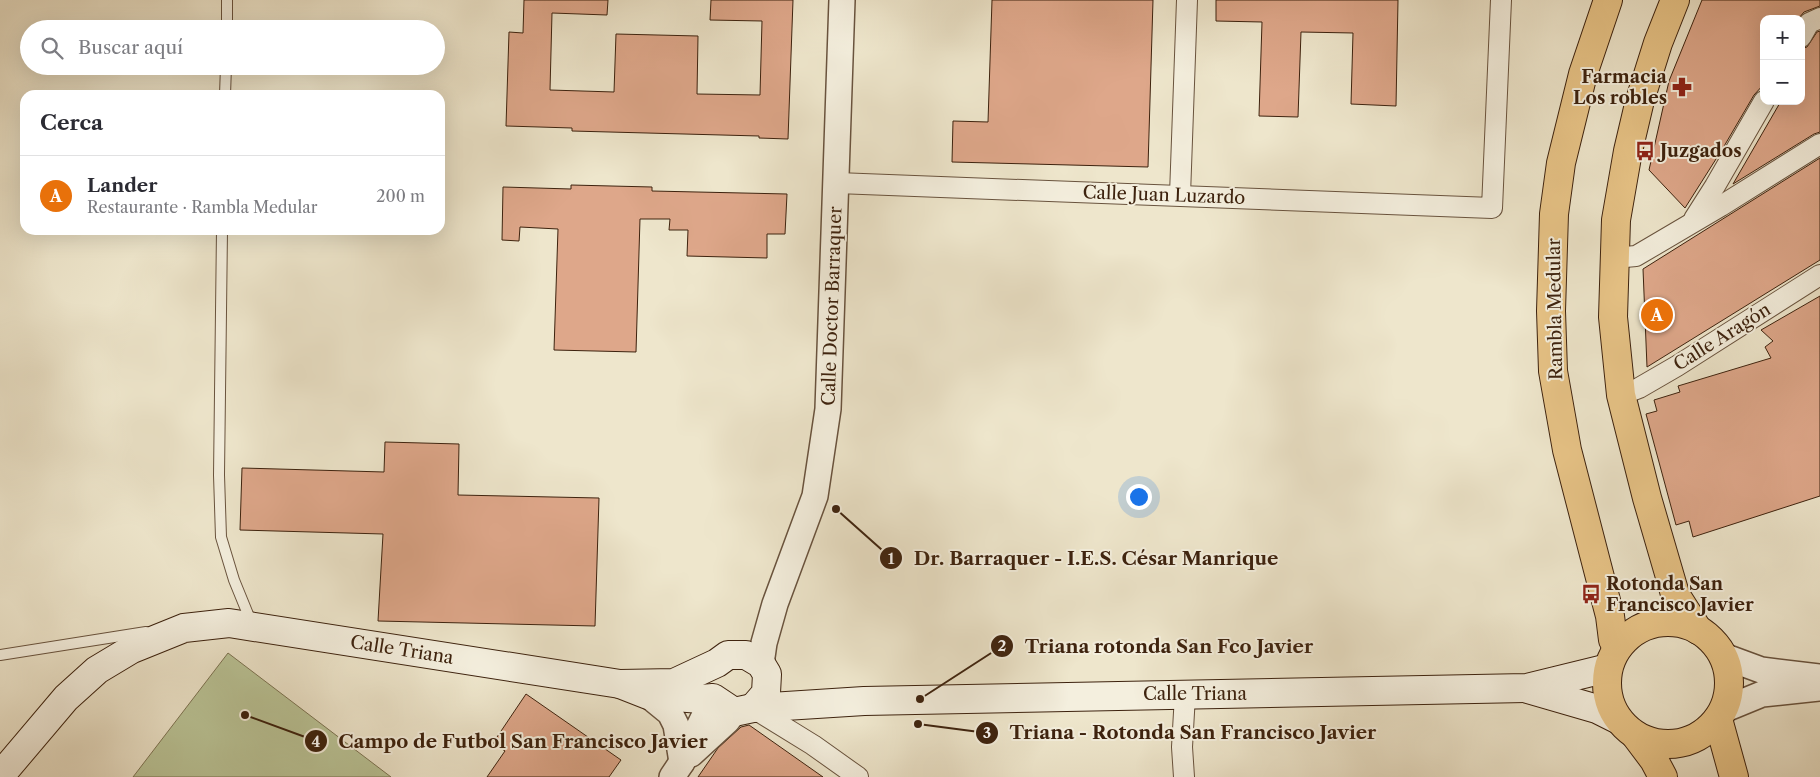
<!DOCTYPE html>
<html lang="es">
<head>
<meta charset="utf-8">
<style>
  :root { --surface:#fff; --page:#f7f7f7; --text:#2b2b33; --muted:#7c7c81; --line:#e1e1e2; --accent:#db2777 }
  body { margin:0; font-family:"Libre Caslon Text",serif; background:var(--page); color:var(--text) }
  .controls { position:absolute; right:15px; top:15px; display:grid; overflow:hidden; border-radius:10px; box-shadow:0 5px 20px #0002 }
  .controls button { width:45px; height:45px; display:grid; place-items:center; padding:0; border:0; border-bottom:1px solid var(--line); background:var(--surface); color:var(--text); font:25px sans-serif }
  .you { position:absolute; left:1138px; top:496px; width:18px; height:18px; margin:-12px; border:4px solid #fff; border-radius:50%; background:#1a73e8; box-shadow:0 0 0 8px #1a73e833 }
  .badge { display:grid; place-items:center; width:32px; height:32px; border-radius:50%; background:var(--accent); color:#fff; font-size:16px; font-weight:700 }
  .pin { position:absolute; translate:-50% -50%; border:2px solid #fff; box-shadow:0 1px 5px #0006 }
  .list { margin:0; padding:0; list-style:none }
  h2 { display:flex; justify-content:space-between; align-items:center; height:65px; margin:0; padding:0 20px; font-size:21px }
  h2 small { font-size:16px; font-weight:400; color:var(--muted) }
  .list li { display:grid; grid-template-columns:32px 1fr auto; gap:15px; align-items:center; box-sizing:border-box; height:80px; padding:0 20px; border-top:1px solid var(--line) }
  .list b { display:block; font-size:19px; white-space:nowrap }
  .list p { margin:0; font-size:16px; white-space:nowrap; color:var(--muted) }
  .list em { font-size:16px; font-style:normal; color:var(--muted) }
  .icon { flex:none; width:28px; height:28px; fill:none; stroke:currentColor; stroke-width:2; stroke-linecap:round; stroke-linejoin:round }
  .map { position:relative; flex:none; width:1820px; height:777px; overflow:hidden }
  .search { position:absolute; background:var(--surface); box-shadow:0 5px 20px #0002; left:20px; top:20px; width:425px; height:55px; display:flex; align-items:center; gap:12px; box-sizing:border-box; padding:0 18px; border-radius:28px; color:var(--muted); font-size:19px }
  .panel { position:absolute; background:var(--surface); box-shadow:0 5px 20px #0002; left:20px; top:90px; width:425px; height:145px; border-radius:15px }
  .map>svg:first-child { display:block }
</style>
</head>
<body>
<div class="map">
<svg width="1820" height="777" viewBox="0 0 1820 777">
  <rect width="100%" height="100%" fill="#eee6cc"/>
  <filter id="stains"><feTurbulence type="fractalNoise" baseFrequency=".004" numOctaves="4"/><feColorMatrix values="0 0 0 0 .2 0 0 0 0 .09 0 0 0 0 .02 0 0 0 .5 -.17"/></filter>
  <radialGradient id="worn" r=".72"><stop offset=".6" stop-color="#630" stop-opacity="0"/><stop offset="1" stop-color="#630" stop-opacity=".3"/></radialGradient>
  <path fill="#bac497" stroke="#7c7352" d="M228,653L391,777H133Z"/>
  <g fill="#dea78a" stroke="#3d220e">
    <path d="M524,0H608L607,15L552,13L550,90L614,92L616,34L698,36L697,94L760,95L762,21L710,20L711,0H793L788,139L759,138V136L572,131V128L506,126L509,32L523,33Z"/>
    <path d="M992,0H1153L1148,167L952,162L953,121L988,122Z"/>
    <path d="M1216,0H1398L1396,106L1351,104L1353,33L1301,32L1298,117L1259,116L1262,22L1216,21Z"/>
    <path d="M1702,0H1820V6L1804,12L1798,19H1764V84L1754,95L1723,148L1685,208L1649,170L1669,81Z"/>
    <path d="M1820,31V132L1814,134L1733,184L1781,101H1801V49L1807,47L1817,32Z"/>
    <path d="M1820,158V260L1647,367L1643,269Z"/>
    <path d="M571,185L652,187V191L787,194L785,234H767V258L687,256L688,230H669L670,219H640L636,352L554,350L558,229L520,227L519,241L502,240L503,187L571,189Z"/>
    <path d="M1820,296V496L1693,537L1689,521L1676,525L1646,414L1657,411L1654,400L1680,392L1678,386L1771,358L1765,347L1773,341L1761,330Z"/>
    <path d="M385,442L459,444L458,495L599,498L595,626L378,621L383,534L240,530L242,468L384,472Z"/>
    <path d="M526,694L621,760L609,777H487L505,751L493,743Z"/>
    <path d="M749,725L823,777H698L718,748L741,727Z"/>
  </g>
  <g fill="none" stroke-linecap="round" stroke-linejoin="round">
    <defs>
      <g id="service">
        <path d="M227,29V0"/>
        <path d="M225,95L226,66"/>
        <path d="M222,230L219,475L221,537L234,580L252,624"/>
        <path d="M0,655L146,632"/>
      </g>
      <g id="minor">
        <path d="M1801,37L1809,23L1820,18"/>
        <path d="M837,183L1492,208L1501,0"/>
        <path d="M1180,195L1187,0"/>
        <path d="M1694,219L1715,186L1764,101"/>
        <path d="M1614,254L1625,257L1636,256L1721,206L1820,144"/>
        <path d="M1621,395L1639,388L1677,366L1820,275"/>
        <path d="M753,708L813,745L858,777"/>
        <path d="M1184,777L1182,747L1185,695"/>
      </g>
      <g id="tertiary">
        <path d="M1723,656L1761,670L1820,677"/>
        <path d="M761,664L764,643L775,604L815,496L828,409L842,0"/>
        <path d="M648,695L670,713L676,725L682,762"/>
        <path d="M1723,710L1762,694L1820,688"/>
        <path d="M691,754L727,721L734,712"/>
        <path d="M672,777L682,762L713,698"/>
      </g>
      <g id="secondary">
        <path d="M620,684L648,695L701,699L713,698L734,712L753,708L864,701L1527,688L1608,668"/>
        <path d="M1528,689L1597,709L1617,719"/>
        <path d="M0,776L66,698L97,670L132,649L184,628L229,623L620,684L674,683L717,663L728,655H746L761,664L767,674L766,693L753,708"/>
      </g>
      <g id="primary">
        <path d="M1608,0L1583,74L1561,163L1554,214L1551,311L1553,371L1567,450L1610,616L1613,640L1618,647"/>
        <path d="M1675,0L1658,43L1640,100L1628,151L1616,220L1613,317L1621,395L1647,498L1675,594L1698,630"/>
        <circle cx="1668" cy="683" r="61"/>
        <path d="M1718,719L1734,777"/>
        <path d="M1636,736L1654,760L1663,777"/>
      </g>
    </defs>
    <use href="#service" stroke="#69533e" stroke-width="12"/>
    <use href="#minor" stroke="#69533e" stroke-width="22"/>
    <use href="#tertiary" stroke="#69533e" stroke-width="28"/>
    <use href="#secondary" stroke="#3d220e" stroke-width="30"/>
    <use href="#primary" stroke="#3d220e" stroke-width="30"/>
    <use href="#service" stroke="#f4efde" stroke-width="10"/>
    <use href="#minor" stroke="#f4efde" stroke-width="20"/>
    <use href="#tertiary" stroke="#f4efde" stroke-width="25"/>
    <use href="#secondary" stroke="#f4efde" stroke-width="28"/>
    <use href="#primary" stroke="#e7c386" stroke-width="28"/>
  </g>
  <defs>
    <symbol id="pharmacy-bare" viewBox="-9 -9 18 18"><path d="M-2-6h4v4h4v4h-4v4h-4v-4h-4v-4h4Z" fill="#8f2418" stroke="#f4efde" stroke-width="2.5" paint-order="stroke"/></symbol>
    <symbol id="bus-bare" viewBox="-9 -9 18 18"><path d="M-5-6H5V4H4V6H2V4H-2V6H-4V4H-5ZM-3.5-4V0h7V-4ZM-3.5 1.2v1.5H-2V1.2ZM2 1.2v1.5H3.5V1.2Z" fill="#8f2418" stroke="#f4efde" stroke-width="2.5" paint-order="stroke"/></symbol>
  </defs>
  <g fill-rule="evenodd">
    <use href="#pharmacy-bare" x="1668" y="73" width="28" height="28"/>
    <use href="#bus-bare" x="1631" y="137" width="28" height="28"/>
    <use href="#bus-bare" x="1577" y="580" width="28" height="28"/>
  </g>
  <g text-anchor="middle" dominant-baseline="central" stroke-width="4" stroke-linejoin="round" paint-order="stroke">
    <g font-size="18" font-weight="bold" fill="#3d220e" stroke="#f4efde" text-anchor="start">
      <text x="1667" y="77" text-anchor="end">Farmacia<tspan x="1667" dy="21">Los robles</tspan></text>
      <text x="1660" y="151">Juzgados</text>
      <text x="1606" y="584">Rotonda San<tspan x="1606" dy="21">Francisco Javier</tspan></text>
    </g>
    <g font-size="18" fill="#3d220e" stroke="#f4efde">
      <text transform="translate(1164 195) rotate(2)">Calle Juan Luzardo</text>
      <text transform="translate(832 306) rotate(-88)">Calle Doctor Barraquer</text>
      <text transform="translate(1555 309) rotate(-91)">Rambla Medular</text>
      <text transform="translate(1722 337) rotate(-32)">Calle Aragón</text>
      <text transform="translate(402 650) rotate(9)">Calle Triana</text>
      <text x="1195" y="694">Calle Triana</text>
    </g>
  </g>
  <path fill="none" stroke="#3d220e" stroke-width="2" d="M836 509L891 558M920 699L1002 646M918 724L987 733M245 715L316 741"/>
  <g fill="#3d220e" stroke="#f4efde" stroke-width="2">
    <circle cx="836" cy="509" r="5"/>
    <circle cx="920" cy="699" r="5"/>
    <circle cx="918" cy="724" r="5"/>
    <circle cx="245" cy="715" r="5"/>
    <circle cx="891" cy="558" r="12"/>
    <circle cx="1002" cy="646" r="12"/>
    <circle cx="987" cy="733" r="12"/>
    <circle cx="316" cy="741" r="12"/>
  </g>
  <g font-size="15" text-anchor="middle" font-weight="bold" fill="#fff">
    <text x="891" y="564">1</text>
    <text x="1002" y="651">2</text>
    <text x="987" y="738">3</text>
    <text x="316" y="747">4</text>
  </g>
  <g font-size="19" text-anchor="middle" font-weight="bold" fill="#3d220e" stroke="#f4efde" stroke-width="4" stroke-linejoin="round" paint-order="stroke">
    <text x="1096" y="565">Dr. Barraquer - I.E.S. César Manrique</text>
    <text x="1169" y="653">Triana rotonda San Fco Javier</text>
    <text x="1193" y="739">Triana - Rotonda San Francisco Javier</text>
    <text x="523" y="748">Campo de Futbol San Francisco Javier</text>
  </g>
  <rect width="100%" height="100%" filter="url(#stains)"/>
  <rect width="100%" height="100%" fill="url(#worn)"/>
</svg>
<div class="controls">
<button>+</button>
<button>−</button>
</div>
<div class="you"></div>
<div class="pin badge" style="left:1657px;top:315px;background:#e8710a">A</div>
<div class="search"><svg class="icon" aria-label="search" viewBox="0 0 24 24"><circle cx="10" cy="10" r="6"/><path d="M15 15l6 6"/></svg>Buscar aquí</div>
<section class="panel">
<h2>Cerca<small></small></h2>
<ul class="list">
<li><span class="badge" style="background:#e8710a">A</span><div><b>Lander</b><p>Restaurante · Rambla Medular</p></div><em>200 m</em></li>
</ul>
</section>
</div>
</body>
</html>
